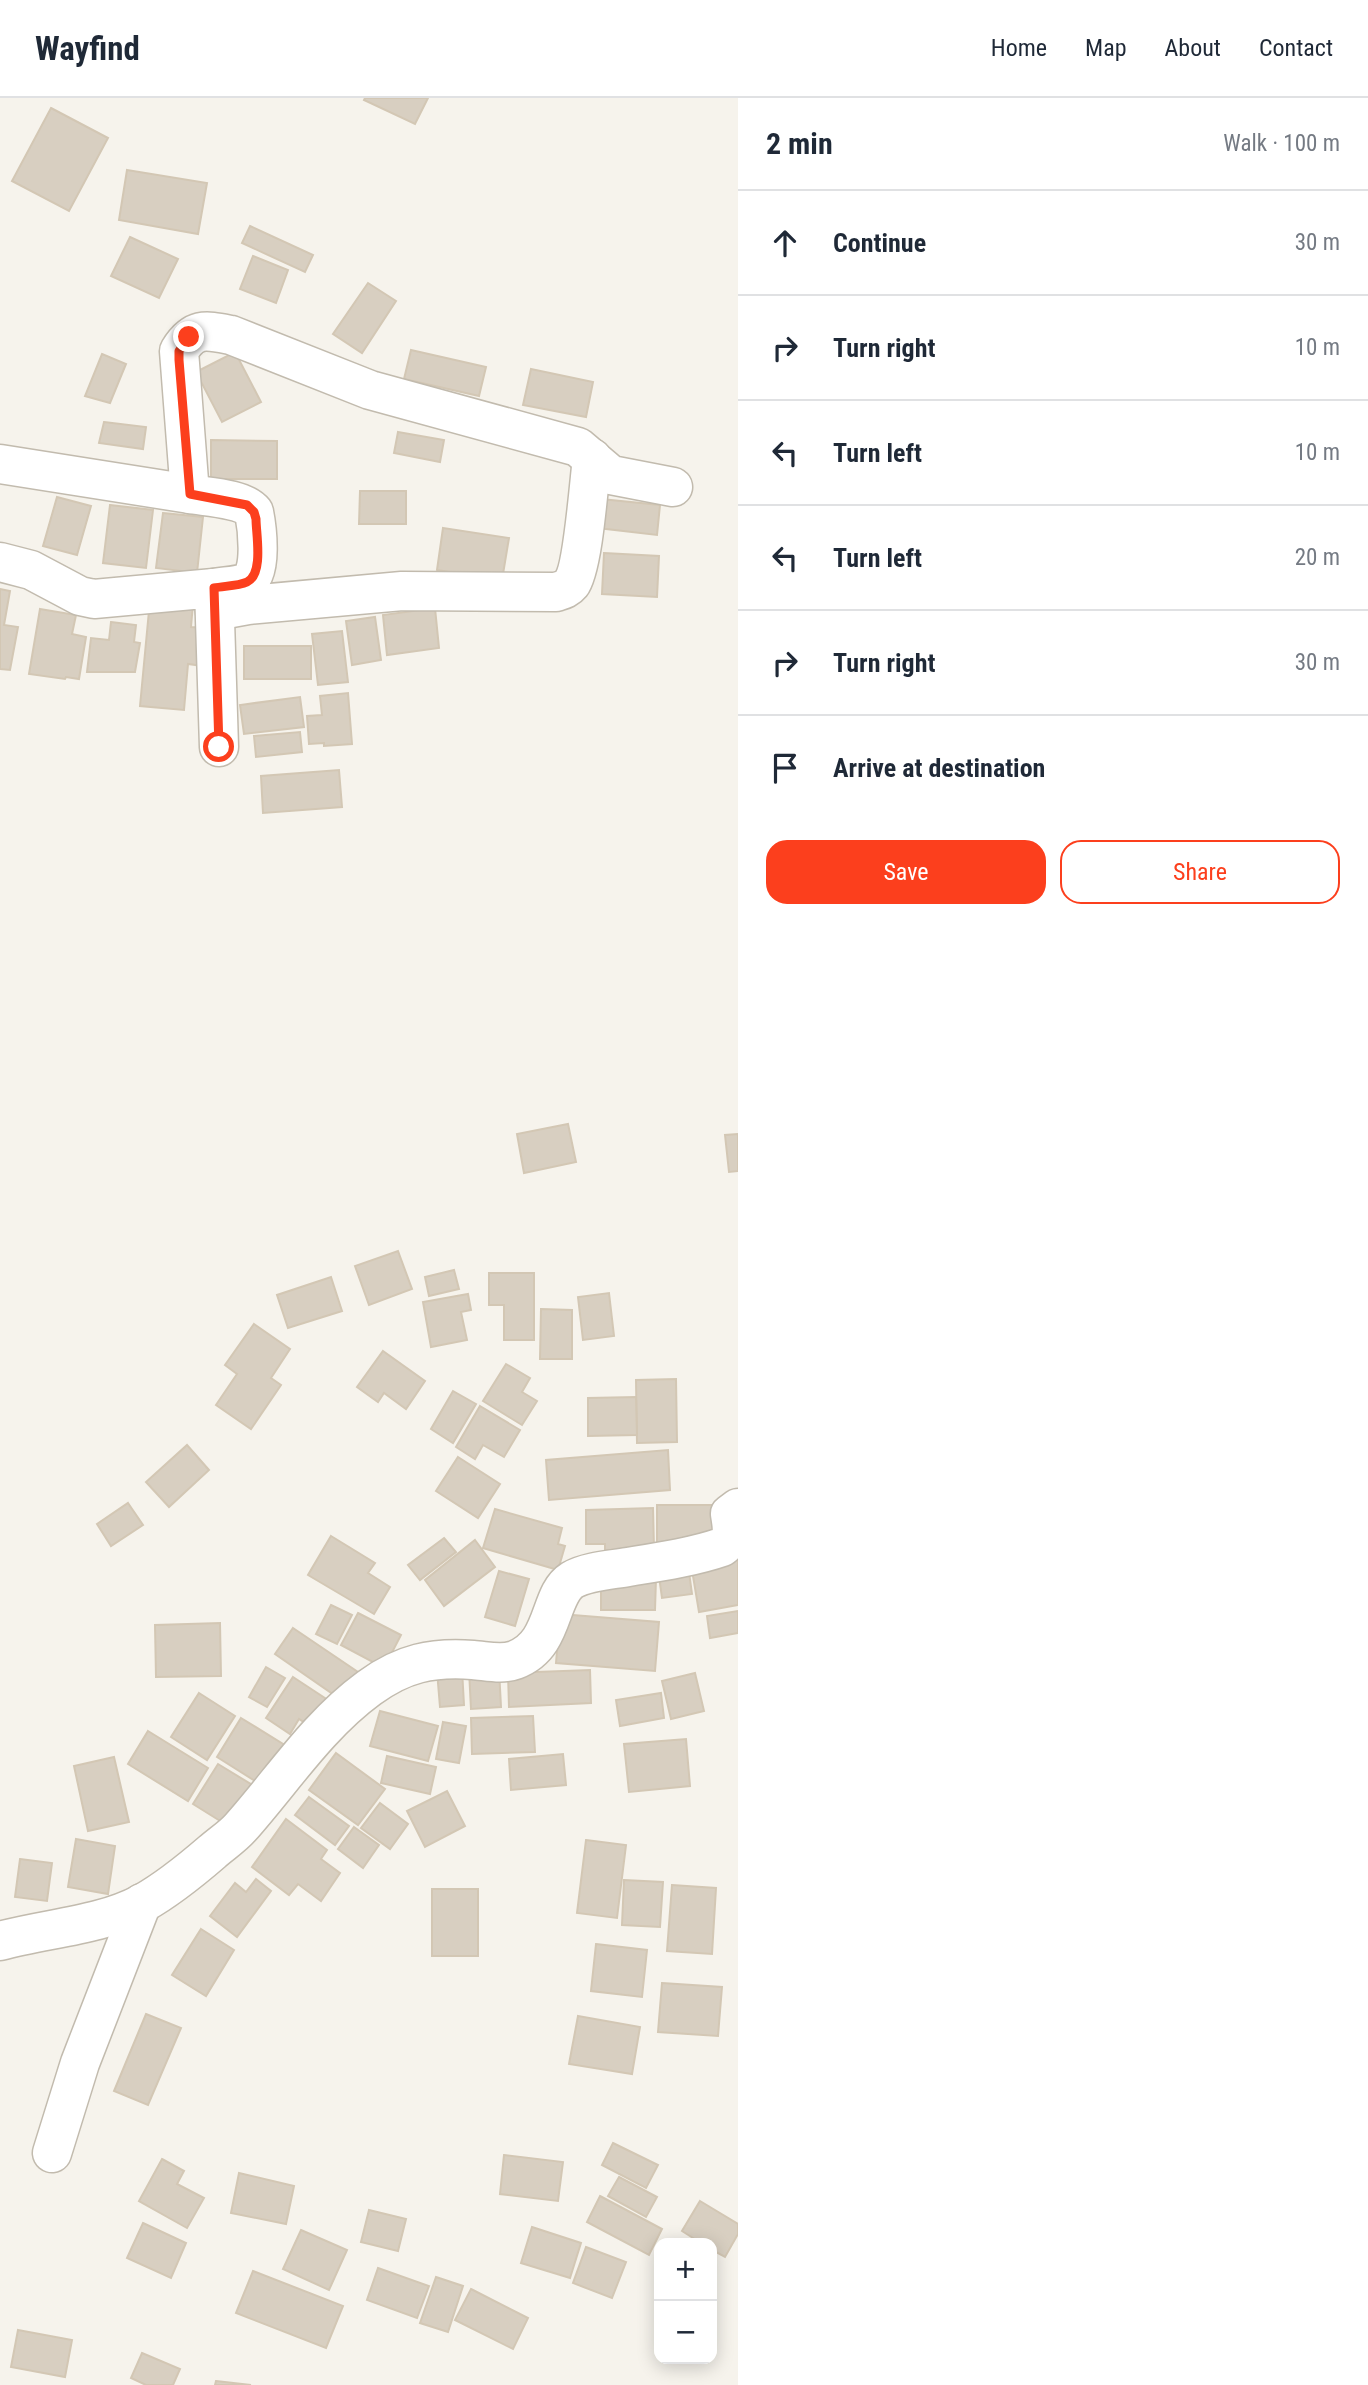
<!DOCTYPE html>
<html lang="en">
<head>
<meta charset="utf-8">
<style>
  :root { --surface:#fff; --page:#f2f2f3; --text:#1f2937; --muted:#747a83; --line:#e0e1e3; --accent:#fc3f1d }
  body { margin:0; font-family:"Roboto Condensed",sans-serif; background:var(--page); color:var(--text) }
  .controls { position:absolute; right:21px; bottom:21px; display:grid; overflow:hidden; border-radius:14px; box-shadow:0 4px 18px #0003 }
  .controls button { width:63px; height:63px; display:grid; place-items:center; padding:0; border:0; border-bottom:2px solid var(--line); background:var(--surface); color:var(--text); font:35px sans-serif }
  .stop { position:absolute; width:21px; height:21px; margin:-16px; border:5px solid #fc3f1d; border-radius:50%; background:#fff }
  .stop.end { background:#fc3f1d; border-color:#fff; box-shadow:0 2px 7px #0008 }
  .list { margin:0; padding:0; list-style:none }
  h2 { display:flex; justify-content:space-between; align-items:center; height:91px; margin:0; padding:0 28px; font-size:30px }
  h2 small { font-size:23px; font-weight:400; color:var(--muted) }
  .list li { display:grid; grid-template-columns:46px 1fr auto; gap:21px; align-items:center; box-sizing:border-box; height:105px; padding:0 28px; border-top:2px solid var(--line) }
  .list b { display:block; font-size:26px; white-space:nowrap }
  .list em { font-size:23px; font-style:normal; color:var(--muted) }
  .actions { display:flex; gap:14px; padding:21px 28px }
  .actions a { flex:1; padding:16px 0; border:2px solid var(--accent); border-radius:21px; text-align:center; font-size:24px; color:var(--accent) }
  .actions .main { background:var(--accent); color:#fff }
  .icon { flex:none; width:38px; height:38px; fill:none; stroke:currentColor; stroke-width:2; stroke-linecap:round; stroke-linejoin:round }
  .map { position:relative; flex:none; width:738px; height:2287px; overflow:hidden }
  header { display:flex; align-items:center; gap:42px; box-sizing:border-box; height:98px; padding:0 35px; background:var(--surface); border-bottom:2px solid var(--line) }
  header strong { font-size:33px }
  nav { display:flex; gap:38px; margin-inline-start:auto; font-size:24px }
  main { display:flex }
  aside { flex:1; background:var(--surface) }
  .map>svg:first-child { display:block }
</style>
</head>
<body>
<header>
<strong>Wayfind</strong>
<nav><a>Home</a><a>Map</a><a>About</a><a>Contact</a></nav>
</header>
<main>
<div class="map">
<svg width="738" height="2287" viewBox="0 0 738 2287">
  <rect width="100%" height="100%" fill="#f6f3ec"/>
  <g fill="#d8cfc1" stroke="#d3c7b4" stroke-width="2">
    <path d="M365,0H428L415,26L364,2Z"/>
    <path d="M51,10L108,40L69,113L12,83Z"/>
    <path d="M127,72L207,85L198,136L119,122Z"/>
    <path d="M250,128L313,157L305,174L242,145Z"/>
    <path d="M130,139L178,161L159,200L111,178Z"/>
    <path d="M253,158L288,172L276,205L240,191Z"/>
    <path d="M368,185L396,203L362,255L333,236Z"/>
    <path d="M411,252L486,269L479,298L404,281Z"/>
    <path d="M235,254L261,304L222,324L196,274Z"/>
    <path d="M102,256L126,266L110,305L85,298Z"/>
    <path d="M531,271L593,284L586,319L523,307Z"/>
    <path d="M104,324L146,329L143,351L99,345Z"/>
    <path d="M398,334L444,342L440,364L394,355Z"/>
    <path d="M211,342L277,343V381H211Z"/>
    <path d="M360,393H406V426H359Z"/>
    <path d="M57,399L91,408L77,457L43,448Z"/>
    <path d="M601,401L660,407L657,437L598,430Z"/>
    <path d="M110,407L153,412L146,470L103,465Z"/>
    <path d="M163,415L203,419L197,475L156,470Z"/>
    <path d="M443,430L509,440L502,482L437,472Z"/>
    <path d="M604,455L659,458L657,499L602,496Z"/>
    <path d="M0,491L10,493L4,527L18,529L10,572L0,571Z"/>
    <path d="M150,502L193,506L191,529L206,530L203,568L188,566L184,612L140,608Z"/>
    <path d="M435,510L439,550L387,557L383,517Z"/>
    <path d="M40,511L76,517L72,536L86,539L79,581L66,579L65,581L29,576Z"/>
    <path d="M375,519L381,562L352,567L346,523Z"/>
    <path d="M111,524L136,527L134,544L140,545L135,574H87L91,540L109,542Z"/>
    <path d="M342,533L348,584L318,587L312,536Z"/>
    <rect x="244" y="548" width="67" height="33"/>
    <path d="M348,595L352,646L324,648V645L309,646L307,618L322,617L320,598Z"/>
    <path d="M300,599L304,629L244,636L240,607Z"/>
    <path d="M300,634L302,654L256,659L254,638Z"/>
    <path d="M339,672L342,709L263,715L261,678Z"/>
    <path d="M568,1026L576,1064L524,1075L517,1036Z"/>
    <path d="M738,1036V1073L729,1074L725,1037Z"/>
    <path d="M398,1153L412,1191L369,1207L355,1168Z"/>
    <path d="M454,1172L459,1191L429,1198L425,1179Z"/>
    <path d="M489,1175H534V1242H504V1207H489Z"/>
    <path d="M331,1179L342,1213L288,1230L277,1197Z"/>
    <path d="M609,1195L614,1238L583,1242L578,1199Z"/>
    <path d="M468,1196L471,1212L461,1214L467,1242L431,1249L423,1204Z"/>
    <path d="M541,1211L572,1212V1261H540Z"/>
    <path d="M254,1226L290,1251L271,1280L281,1287L251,1331L216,1307L237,1276L225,1267Z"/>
    <path d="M383,1253L425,1283L406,1311L384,1295L378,1304L357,1289Z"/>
    <path d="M506,1266L530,1280L522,1294L537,1303L522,1327L483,1303Z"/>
    <path d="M676,1281L677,1344L637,1345L636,1282Z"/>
    <path d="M453,1293L476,1306L453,1345L431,1331Z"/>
    <path d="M636,1299L637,1337L588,1338V1300Z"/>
    <path d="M480,1308L520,1332L504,1359L483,1347L475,1361L456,1349Z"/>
    <path d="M187,1347L209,1372L169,1409L146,1384Z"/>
    <path d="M668,1352L670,1392L549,1402L546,1362Z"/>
    <path d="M458,1359L500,1386L478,1420L436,1393Z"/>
    <path d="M128,1405L143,1427L111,1448L97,1426Z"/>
    <path d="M657,1407H722L723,1438L657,1445Z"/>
    <path d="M653,1410L654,1451L605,1452V1446H586V1412Z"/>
    <path d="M495,1411L562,1430L558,1446L565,1448L558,1472L483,1450Z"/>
    <path d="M331,1438L375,1465L368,1475L390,1489L374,1516L308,1477Z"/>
    <path d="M444,1440L456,1454L420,1482L408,1467Z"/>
    <path d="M475,1442L495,1469L444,1508L425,1482Z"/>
    <path d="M738,1457V1507L699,1514L691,1466Z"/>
    <path d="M688,1467L692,1496L662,1500L658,1471Z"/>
    <path d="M499,1473L529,1481L515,1528L485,1519Z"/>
    <path d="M601,1480H656L655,1512H601Z"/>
    <path d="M331,1507L352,1517L337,1546L316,1536Z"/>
    <path d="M738,1513V1535L710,1540L707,1518Z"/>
    <path d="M358,1515L401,1537L384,1570L341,1547Z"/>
    <path d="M560,1516L659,1524L655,1573L556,1565Z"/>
    <path d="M220,1525L221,1578L156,1579L155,1527Z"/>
    <path d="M293,1530L358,1574L340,1601L275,1556Z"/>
    <path d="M266,1569L285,1580L267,1609L249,1599Z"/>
    <path d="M462,1571L464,1607L440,1609L437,1573Z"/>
    <path d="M499,1571L501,1609L471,1611L469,1572Z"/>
    <path d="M590,1572L591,1605L509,1609L508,1575Z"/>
    <path d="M695,1575L704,1613L671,1621L662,1583Z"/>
    <path d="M293,1579L334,1606L317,1633L299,1621L290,1636L266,1620Z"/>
    <path d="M199,1595L235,1618L207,1662L171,1639Z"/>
    <path d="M661,1595L664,1620L620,1628L616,1602Z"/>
    <path d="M380,1613L438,1628L428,1663L370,1648Z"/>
    <path d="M533,1618L535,1654L472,1656L471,1620Z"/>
    <path d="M241,1620L288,1649L263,1688L217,1659Z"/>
    <path d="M443,1624L466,1628L459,1665L436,1661Z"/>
    <path d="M148,1633L208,1670L188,1703L128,1666Z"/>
    <path d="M686,1641L690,1688L629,1694L624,1646Z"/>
    <path d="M336,1655L385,1691L358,1727L309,1692Z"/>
    <path d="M563,1656L566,1687L511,1692L509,1661Z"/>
    <path d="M387,1658L436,1669L430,1696L381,1685Z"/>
    <path d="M114,1659L129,1724L88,1733L74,1668Z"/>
    <path d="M218,1666L259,1691L233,1731L193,1706Z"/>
    <path d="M447,1693L465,1728L425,1749L407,1713Z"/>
    <path d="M309,1699L349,1728L335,1747L295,1717Z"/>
    <path d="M380,1705L408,1726L390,1751L361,1730Z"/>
    <path d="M286,1721L327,1752L321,1761L340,1775L321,1803L298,1786L289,1797L252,1769Z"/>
    <path d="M354,1729L379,1747L363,1770L338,1751Z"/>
    <path d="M76,1741L115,1748L108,1796L68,1789Z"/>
    <path d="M586,1742L626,1747L617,1820L577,1815Z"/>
    <path d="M20,1761L52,1765L47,1803L15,1799Z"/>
    <path d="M256,1781L271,1793L237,1839L210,1818L235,1785L246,1794Z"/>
    <path d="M624,1782L663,1784L660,1829L622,1827Z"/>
    <path d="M672,1787L716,1790L712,1856L667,1853Z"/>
    <rect x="432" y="1791" width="46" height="67"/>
    <path d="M201,1831L234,1852L206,1898L172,1877Z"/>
    <path d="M596,1846L647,1852L642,1899L591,1893Z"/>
    <path d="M662,1885L722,1889L718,1938L658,1934Z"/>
    <path d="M146,1916L181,1930L148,2007L114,1993Z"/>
    <path d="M578,1918L640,1929L632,1976L569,1966Z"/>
    <path d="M613,2045L658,2067L646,2090L602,2067Z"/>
    <path d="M504,2057L563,2064L558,2103L500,2096Z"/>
    <path d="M162,2061L184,2073L177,2086L204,2100L187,2130L139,2103Z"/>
    <path d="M239,2075L294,2088L286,2126L231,2115Z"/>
    <path d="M619,2079L657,2099L646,2119L608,2098Z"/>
    <path d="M600,2098L662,2131L649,2157L587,2124Z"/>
    <path d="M700,2103L738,2126V2136L725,2159L712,2152V2145H701L682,2133Z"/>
    <path d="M369,2112L406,2121L398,2153L361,2144Z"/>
    <path d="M143,2125L186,2145L171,2180L127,2160Z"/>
    <path d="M532,2129L581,2145L570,2180L521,2165Z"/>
    <path d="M301,2132L347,2152L329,2192L283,2171Z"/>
    <path d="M586,2149L626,2164L612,2200L573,2185Z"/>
    <path d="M378,2170L429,2188L417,2220L367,2202Z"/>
    <path d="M253,2173L343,2208L326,2250L236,2215Z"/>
    <path d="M436,2179L463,2188L448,2234L420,2225Z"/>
    <path d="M471,2191L528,2220L513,2251L455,2222Z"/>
    <path d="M18,2232L72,2242L65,2279L11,2269Z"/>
    <path d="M142,2255L180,2271L173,2287H146L131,2280Z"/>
    <path d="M216,2283L251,2287H215Z"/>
  </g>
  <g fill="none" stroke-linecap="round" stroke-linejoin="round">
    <defs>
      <g id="minor">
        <path d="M0,366L190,396L179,253C194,229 205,232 231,237L370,292L578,349L611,377L673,389"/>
        <path d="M190,396C207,399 243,400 254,414C257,429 263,476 247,484C238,488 224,488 214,490"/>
        <path d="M0,464L31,472L80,498L94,501L214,490L219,649"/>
        <path d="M215,513L248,507L402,493L556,494C562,492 567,491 571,486C583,471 589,384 592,360"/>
        <path d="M0,1843C47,1830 100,1828 143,1805C168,1791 190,1773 212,1754C221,1746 232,1739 240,1730C282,1683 317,1628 369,1590C403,1565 432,1559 473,1562C487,1563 502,1567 515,1562C556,1547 548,1497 572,1482C588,1473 611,1472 628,1469C659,1464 693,1459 722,1449C735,1439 732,1430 730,1416L738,1410"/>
        <path d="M52,2055L80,1965L142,1805"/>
      </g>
    </defs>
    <use href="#minor" stroke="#c2bbae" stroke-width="41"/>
    <use href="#minor" stroke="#fff" stroke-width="38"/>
  </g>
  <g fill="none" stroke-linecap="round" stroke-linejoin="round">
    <path stroke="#fc3f1d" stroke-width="9" d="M189,239L179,253V262L190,396L247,407L254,414L256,421C256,436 264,476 247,484C238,488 224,488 214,490L219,649"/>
  </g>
</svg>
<div class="controls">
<button>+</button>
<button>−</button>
</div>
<div class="stop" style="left:219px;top:649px"></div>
<div class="stop end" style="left:189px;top:239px"></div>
</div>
<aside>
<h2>2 min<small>Walk · 100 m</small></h2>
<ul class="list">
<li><svg class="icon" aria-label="ahead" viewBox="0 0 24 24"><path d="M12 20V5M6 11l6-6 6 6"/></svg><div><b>Continue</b></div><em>30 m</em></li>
<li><svg class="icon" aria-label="right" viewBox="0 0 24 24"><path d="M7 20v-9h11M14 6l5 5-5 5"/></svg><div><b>Turn right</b></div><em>10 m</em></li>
<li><svg class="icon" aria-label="left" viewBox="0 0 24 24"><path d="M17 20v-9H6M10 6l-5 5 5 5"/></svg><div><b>Turn left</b></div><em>10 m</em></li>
<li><svg class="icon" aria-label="left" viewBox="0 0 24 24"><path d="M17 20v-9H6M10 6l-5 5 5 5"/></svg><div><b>Turn left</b></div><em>20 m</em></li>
<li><svg class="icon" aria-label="right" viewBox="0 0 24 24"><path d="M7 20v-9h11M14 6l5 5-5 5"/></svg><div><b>Turn right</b></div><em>30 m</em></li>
<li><svg class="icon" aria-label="arrive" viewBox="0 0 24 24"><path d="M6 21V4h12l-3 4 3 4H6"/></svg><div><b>Arrive at destination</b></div></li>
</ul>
<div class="actions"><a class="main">Save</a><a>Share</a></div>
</aside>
</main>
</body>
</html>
